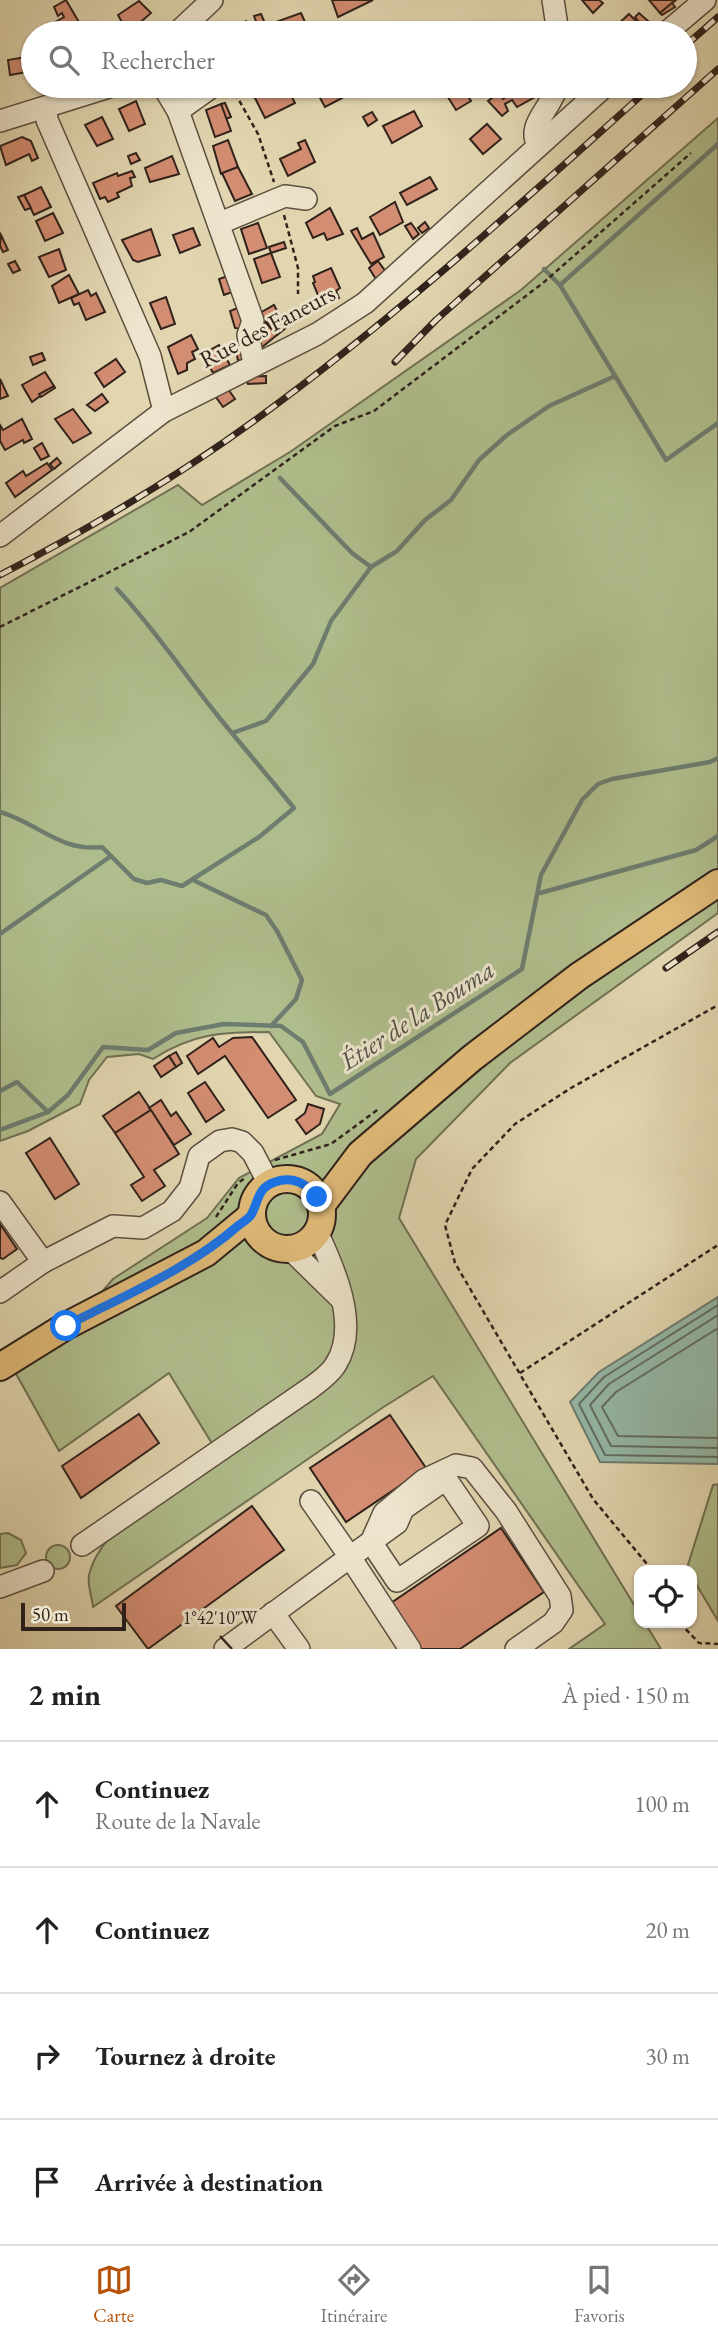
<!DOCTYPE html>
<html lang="fr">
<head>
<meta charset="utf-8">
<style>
  :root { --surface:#fff; --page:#f2f2f2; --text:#222; --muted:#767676; --line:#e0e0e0; --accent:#b45309 }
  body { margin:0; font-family:"EB Garamond",serif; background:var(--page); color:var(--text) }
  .controls { position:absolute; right:21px; bottom:21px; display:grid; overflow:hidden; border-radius:14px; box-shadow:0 2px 5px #0004 }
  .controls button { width:63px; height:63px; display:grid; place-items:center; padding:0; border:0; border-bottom:2px solid var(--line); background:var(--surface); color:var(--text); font:35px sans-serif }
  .scale { position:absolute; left:21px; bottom:18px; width:105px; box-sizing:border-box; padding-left:7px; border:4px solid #30221b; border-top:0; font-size:19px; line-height:24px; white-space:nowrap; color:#30221b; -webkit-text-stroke:5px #ece4cc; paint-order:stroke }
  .stop { position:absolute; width:21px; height:21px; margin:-16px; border:5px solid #1a73e8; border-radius:50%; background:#fff }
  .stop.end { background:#1a73e8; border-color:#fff; box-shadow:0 2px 7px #0008 }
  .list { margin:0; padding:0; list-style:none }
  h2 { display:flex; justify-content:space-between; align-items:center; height:91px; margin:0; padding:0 28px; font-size:30px }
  h2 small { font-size:23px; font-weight:400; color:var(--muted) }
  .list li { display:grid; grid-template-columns:46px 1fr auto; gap:21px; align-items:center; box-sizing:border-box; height:126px; padding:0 28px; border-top:2px solid var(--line) }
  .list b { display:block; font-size:26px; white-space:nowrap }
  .list p { margin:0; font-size:23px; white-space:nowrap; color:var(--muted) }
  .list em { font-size:23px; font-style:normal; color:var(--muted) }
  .icon { flex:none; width:38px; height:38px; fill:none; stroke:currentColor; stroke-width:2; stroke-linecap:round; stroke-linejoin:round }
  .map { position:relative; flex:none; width:718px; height:1649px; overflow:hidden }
  .search { position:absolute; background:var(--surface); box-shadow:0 2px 5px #0004; left:21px; right:21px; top:21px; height:77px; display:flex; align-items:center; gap:18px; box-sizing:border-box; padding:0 24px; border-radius:38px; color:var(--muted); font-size:26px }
  .sheet { height:595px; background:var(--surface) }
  nav { display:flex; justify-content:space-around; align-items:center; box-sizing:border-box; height:98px; border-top:2px solid var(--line); background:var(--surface); font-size:19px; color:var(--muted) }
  nav a { display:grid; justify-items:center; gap:4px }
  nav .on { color:var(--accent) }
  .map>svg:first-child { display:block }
</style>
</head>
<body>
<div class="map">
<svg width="718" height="1649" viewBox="0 0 718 1649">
  <rect width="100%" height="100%" fill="#e1d6b0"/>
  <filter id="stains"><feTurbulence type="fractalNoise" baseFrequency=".00286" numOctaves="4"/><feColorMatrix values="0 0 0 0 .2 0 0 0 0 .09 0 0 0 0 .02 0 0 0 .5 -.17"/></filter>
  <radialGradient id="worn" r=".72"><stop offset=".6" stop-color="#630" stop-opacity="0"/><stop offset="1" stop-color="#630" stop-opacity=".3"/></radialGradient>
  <g fill="#b0be8d" stroke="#707054" stroke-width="2">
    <path d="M718,118V913L510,1063L416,1159L399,1218L639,1613V1623H645L661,1649H569L605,1624L433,1376L382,1408L93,1607C92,1597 87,1584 89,1575C102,1521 178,1488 222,1460L169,1373L59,1451L5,1354L95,1300L113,1279L207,1218L239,1178L322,1134L340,1104L316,1096L269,1032C223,1032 193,1033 153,1059L139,1054L107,1057L89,1080L80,1104L28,1131L0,1141V588L178,485L202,505L290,452L521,290Z"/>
    <path d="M718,1484V1621L692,1577V1570L687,1568L713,1485Z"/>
    <path d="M8,1533L21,1540L26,1553L17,1565L0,1568V1534Z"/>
    <circle cx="58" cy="1557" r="12"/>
  </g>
  <path fill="#95b9a8" stroke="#6d7d70" stroke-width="2" d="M718,1297V1464L600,1462L570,1402L599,1372Z"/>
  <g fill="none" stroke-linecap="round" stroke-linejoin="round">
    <g stroke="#626e62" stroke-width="2">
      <path d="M718,1305L604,1377L579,1404L605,1455L718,1457"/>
      <path d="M718,1315L609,1384L590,1405L611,1446L718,1448"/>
      <path d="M718,1328L616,1392L602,1407L618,1436L718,1438"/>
    </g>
    <g stroke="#6d7d70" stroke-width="4.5">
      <path d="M544,269L560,285L666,460L718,423"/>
      <path d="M560,285L718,144"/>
      <path d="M280,478L352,553L371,567"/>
      <path d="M235,732L266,721L313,664L331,621L371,567L397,551L425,520L451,500L479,460L507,435L549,406L613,377"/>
      <path d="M0,812C38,823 60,852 102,847L134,879L147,883L161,880L182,886L259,837L294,808C269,777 243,747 218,716C184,674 155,629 117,589"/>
      <path d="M193,880L266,915L277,931L302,980L296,999L271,1026"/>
      <path d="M540,893L696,850L718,836"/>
      <path d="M0,934L111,856"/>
      <path d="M0,1091L17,1082L48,1112"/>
      <path d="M0,1130L48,1112L68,1095L103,1047L148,1050L176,1033L224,1024L281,1026L303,1042L330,1094L522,969L541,875L582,800L598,784L612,779L710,762L718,758"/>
    </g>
  </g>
  <g fill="#d38d72" stroke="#30221b" stroke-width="2">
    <path d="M66,0L80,24L66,33H55L50,25L64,17L62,13L58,16L54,7Z"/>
    <path d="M332,0H373L338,17Z"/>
    <path d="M582,0H599L603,3L593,13Z"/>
    <path d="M649,0H676L660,13Z"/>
    <path d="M139,1L151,13L128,33L118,15Z"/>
    <path d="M672,3L675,7L662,15L660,13Z"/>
    <path d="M301,13L308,29L297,33H277L273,23Z"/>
    <path d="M639,13L648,21L642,26L635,17Z"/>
    <path d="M261,14L266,26L259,29L254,16Z"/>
    <path d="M629,14L641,26L634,33H622L615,27Z"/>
    <path d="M246,21L253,33H231L230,30Z"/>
    <path d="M516,22L521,30L517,33H502L500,31Z"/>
    <path d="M537,24L539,33H524V32Z"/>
    <path d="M573,24L579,33H561Z"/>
    <path d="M32,56L33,71L10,75L8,60Z"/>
    <path d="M273,86H286L295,103L265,118L255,98Z"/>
    <path d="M441,86H462L471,101L456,110Z"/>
    <path d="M512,86H531L535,97L517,107L512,100L505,104L508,111L502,116L488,101L499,93L503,99L508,96L505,90Z"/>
    <path d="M337,89L342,98L325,107L320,98Z"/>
    <path d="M136,101L145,124L129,131L119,109Z"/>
    <path d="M225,103L231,117L226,119L221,104Z"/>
    <path d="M221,104L231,131L215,137L206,110Z"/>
    <path d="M414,111L422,126L392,143L383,126Z"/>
    <path d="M372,112L377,120L368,126L363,117Z"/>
    <path d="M102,117L113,139L97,146L85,125Z"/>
    <path d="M487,124L501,139L483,154L470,139Z"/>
    <path d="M22,137L31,141L38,158L32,161L29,154L6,165L0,146Z"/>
    <path d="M228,140L238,167L221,174L213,146Z"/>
    <path d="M305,140L315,162L288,176L280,159L301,149L298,143Z"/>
    <path d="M136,153L140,160L131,164L128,156Z"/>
    <path d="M172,156L179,174L150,182L145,168Z"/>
    <path d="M238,167L252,194L235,201L222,173Z"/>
    <path d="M132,171L135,177L130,178L132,186L117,193L119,197L108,202L105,197L100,199L93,183L117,173L118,176Z"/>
    <path d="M430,177L437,189L407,205L400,193Z"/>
    <path d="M41,187L51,207L34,215L24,195Z"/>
    <path d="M24,195L31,208L25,210L18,197Z"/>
    <path d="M395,202L403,222L380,235L370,217Z"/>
    <path d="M330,208L343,234L327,240L324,233L313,238L306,223Z"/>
    <path d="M53,213L63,233L45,241L36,221Z"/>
    <path d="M425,222L429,228L422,233L418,228Z"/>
    <path d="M258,223L267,248L249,254L241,229Z"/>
    <path d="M411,223L419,234L413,239L405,226Z"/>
    <path d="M193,228L200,245L180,253L173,235Z"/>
    <path d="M357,228L362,239L373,233L384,257L371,264L351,231Z"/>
    <path d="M151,229L160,255L138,262L133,260L122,240Z"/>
    <path d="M1,235L8,250L3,252L0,246Z"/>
    <path d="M284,242L286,248L271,253L269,247Z"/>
    <path d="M59,249L66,270L49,277L39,257Z"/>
    <path d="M271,253L280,277L262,283L254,259Z"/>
    <path d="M15,261L20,270L13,273L8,264Z"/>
    <path d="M378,261L386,272L377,281L369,268Z"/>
    <path d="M331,268L340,288L336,291L339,298L322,305L313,283L315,282L313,276Z"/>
    <path d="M69,275L79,294L59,303L52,286Z"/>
    <path d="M230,275L235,291L224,295L219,279Z"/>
    <path d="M88,290L91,296L96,293L105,312L86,320L79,303L74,305L71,298Z"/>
    <path d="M166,297L175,324L161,329L150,303Z"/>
    <path d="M274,305L286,328L277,335L260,313Z"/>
    <path d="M240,307L246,330L235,328L230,311Z"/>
    <path d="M265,322L277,335L255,353L251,338Z"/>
    <path d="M191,335L198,349L192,352L195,359L187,363V370L178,374L168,347Z"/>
    <path d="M219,345L230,365L213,373L203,354Z"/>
    <path d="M244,348L246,358L238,361L236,349Z"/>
    <path d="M42,353L45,360L33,365L30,357Z"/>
    <path d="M116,359L125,372L104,387L95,373Z"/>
    <path d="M45,372L54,386L32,402L22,385Z"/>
    <path d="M266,376V383L248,384L245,377Z"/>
    <path d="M0,379L8,396L0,399Z"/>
    <path d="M54,386L55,388L41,397L39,394Z"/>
    <path d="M226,386L235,399L223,407L213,393Z"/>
    <path d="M102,394L108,402L95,411L87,405Z"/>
    <path d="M73,409L91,433L73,443L55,419Z"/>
    <path d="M22,419L32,439L24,443L23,440L5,450L0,441V425L3,430Z"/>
    <path d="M42,443L49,456L41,460L34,448Z"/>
    <path d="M57,458L61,463L54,469L50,464Z"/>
    <path d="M47,463L52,470L15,497L6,483L23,471L26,476Z"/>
    <path d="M252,1037L296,1100L268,1118L225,1056L198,1074L187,1056L213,1038L219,1047L233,1038Z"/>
    <path d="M176,1052L182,1063L176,1067L169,1056Z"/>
    <path d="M169,1056L176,1067L161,1077L154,1066Z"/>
    <path d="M205,1082L224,1110L206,1122L188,1093Z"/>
    <path d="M139,1092L151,1110L115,1133L103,1116Z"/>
    <path d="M161,1100L171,1116L176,1112L191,1134L174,1145L149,1108Z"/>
    <path d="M308,1104L324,1109L320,1124L306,1134L296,1120L305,1113Z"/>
    <path d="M151,1110L179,1154L154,1170L165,1186L142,1201L131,1185L144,1177L115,1133Z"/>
    <path d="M50,1138L79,1184L55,1199L26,1153Z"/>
    <path d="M0,1224L17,1249L3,1259L0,1258Z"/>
    <path d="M139,1414L159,1443L81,1498L62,1466Z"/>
    <path d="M390,1415L426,1468L346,1522L310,1468Z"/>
    <path d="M252,1506L284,1550L148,1649L116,1606Z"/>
    <path d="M501,1528L544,1592L460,1649H418L388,1605Z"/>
  </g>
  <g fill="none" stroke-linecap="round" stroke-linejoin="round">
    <defs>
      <g id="minor">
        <path d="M553,0L558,33"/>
        <path d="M177,33L212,0"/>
        <path d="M666,33L705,0"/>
        <path d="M163,86L178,111L253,321L248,335L254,363"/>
        <path d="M46,108L47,120L150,356L164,411"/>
        <path d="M178,111L213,86"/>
        <path d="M0,121L112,86"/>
        <path d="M538,145C526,125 552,108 557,86"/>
        <path d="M220,223L285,196L306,199"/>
        <path d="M0,536L164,411L317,334L365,303L605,86"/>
        <path d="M0,1202L43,1262L0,1292"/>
        <path d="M290,1249L340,1298"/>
        <path d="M43,1262L113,1226L143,1228L172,1211L190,1188L199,1156L220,1141L232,1139L242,1142L253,1153L269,1184"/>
        <path d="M372,1540L384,1513L424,1480L456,1465L472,1468L506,1511L560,1596L562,1610L553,1623L516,1649"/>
        <path d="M371,1542L397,1581L478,1526L446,1479L403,1509L397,1523L350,1557L410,1649"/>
        <path d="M82,1545L312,1387C320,1381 331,1373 336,1364C360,1326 334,1268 317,1232"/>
        <path d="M0,1587L43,1571"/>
        <path d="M273,1613L299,1649"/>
        <path d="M225,1649L350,1557L311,1501"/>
      </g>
      <g id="major">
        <circle cx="287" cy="1214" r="35"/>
        <path d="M321,1206L360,1154L472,1058L579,976L718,883"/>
        <path d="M0,1367L66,1326L206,1253L252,1215"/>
      </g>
    </defs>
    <use href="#minor" stroke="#5c4f40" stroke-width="24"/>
    <use href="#major" stroke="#30221b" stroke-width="30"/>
    <g stroke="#30221b" stroke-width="2.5" stroke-dasharray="5 3.5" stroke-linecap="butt">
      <path d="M231,86L258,134L274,182"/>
      <path d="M284,215L298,268V294"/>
      <path d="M0,627L189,532L335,426L374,411L543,283L691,153"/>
      <path d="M275,1160L331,1144L380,1108"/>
      <path d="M216,1217L238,1183L245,1178"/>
      <path d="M520,1373L718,1245"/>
      <path d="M652,1570L593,1499L455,1263L445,1225L472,1169L515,1124L571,1088L718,1005"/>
      <path d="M680,1623L699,1643L718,1644"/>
    </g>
    <use href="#minor" stroke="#ece4cc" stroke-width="21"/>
    <use href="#major" stroke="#e0bb78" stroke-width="26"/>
    <defs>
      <g id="rail">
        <path d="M685,46L718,17"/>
        <path d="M395,362L436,320L718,69"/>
        <path d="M0,575C89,529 177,477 258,418C397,317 524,200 652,86"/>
        <path d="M666,968L718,932"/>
      </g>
    </defs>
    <use href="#rail" stroke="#30221b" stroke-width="7"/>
    <use href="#rail" stroke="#ece4cc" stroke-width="4.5" stroke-dasharray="13" stroke-linecap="butt"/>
  </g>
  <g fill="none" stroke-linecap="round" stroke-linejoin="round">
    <path stroke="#1a73e8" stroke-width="9" d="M66,1326C125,1295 189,1269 239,1225C242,1223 249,1218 251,1215C259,1201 257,1188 275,1182C292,1176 307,1183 317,1197"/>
  </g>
  <path fill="none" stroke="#30221b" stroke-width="2.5" d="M220,1636L232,1649"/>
  <g text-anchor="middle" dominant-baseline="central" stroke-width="6" stroke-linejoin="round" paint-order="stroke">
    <g font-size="24" fill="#30221b" stroke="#ece4cc">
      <text transform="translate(267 326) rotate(-28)">Rue des Faneurs</text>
    </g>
    <g font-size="26" font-style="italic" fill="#4e4f45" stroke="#ece4cc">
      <text transform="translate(417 1015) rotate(-33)">Étier de la Bouma</text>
    </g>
  </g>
  <g font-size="18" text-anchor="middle" fill="#30221b" stroke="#ece4cc" stroke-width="6" stroke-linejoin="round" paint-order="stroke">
    <text x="220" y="1624">1°42'10"W</text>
  </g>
  <rect width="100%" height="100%" filter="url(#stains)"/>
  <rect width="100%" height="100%" fill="url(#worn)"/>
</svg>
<div class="controls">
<button><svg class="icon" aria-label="locate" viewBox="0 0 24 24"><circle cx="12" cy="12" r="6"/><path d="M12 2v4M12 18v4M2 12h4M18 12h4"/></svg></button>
</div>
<div class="scale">50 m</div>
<div class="stop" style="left:66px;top:1326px"></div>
<div class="stop end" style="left:317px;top:1197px"></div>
<div class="search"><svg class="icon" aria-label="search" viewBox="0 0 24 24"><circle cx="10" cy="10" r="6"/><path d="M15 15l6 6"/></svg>Rechercher</div>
</div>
<section class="sheet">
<h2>2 min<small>À pied · 150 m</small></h2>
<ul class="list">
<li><svg class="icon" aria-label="ahead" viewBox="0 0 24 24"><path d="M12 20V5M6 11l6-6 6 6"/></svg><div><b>Continuez</b><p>Route de la Navale</p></div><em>100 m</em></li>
<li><svg class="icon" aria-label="ahead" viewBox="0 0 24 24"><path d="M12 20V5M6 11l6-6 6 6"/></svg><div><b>Continuez</b></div><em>20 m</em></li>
<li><svg class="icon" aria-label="right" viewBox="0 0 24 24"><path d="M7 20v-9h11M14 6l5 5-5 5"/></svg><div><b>Tournez à droite</b></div><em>30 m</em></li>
<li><svg class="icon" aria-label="arrive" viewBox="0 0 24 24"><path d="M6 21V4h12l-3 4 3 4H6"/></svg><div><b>Arrivée à destination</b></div></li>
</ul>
</section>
<nav>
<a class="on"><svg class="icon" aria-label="map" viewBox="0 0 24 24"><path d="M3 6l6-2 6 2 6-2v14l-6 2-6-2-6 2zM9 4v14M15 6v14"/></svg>Carte</a>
<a><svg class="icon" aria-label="directions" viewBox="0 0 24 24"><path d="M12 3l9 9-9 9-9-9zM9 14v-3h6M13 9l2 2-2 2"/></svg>Itinéraire</a>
<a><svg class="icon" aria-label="saved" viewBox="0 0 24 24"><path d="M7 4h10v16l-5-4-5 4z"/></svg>Favoris</a>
</nav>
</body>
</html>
